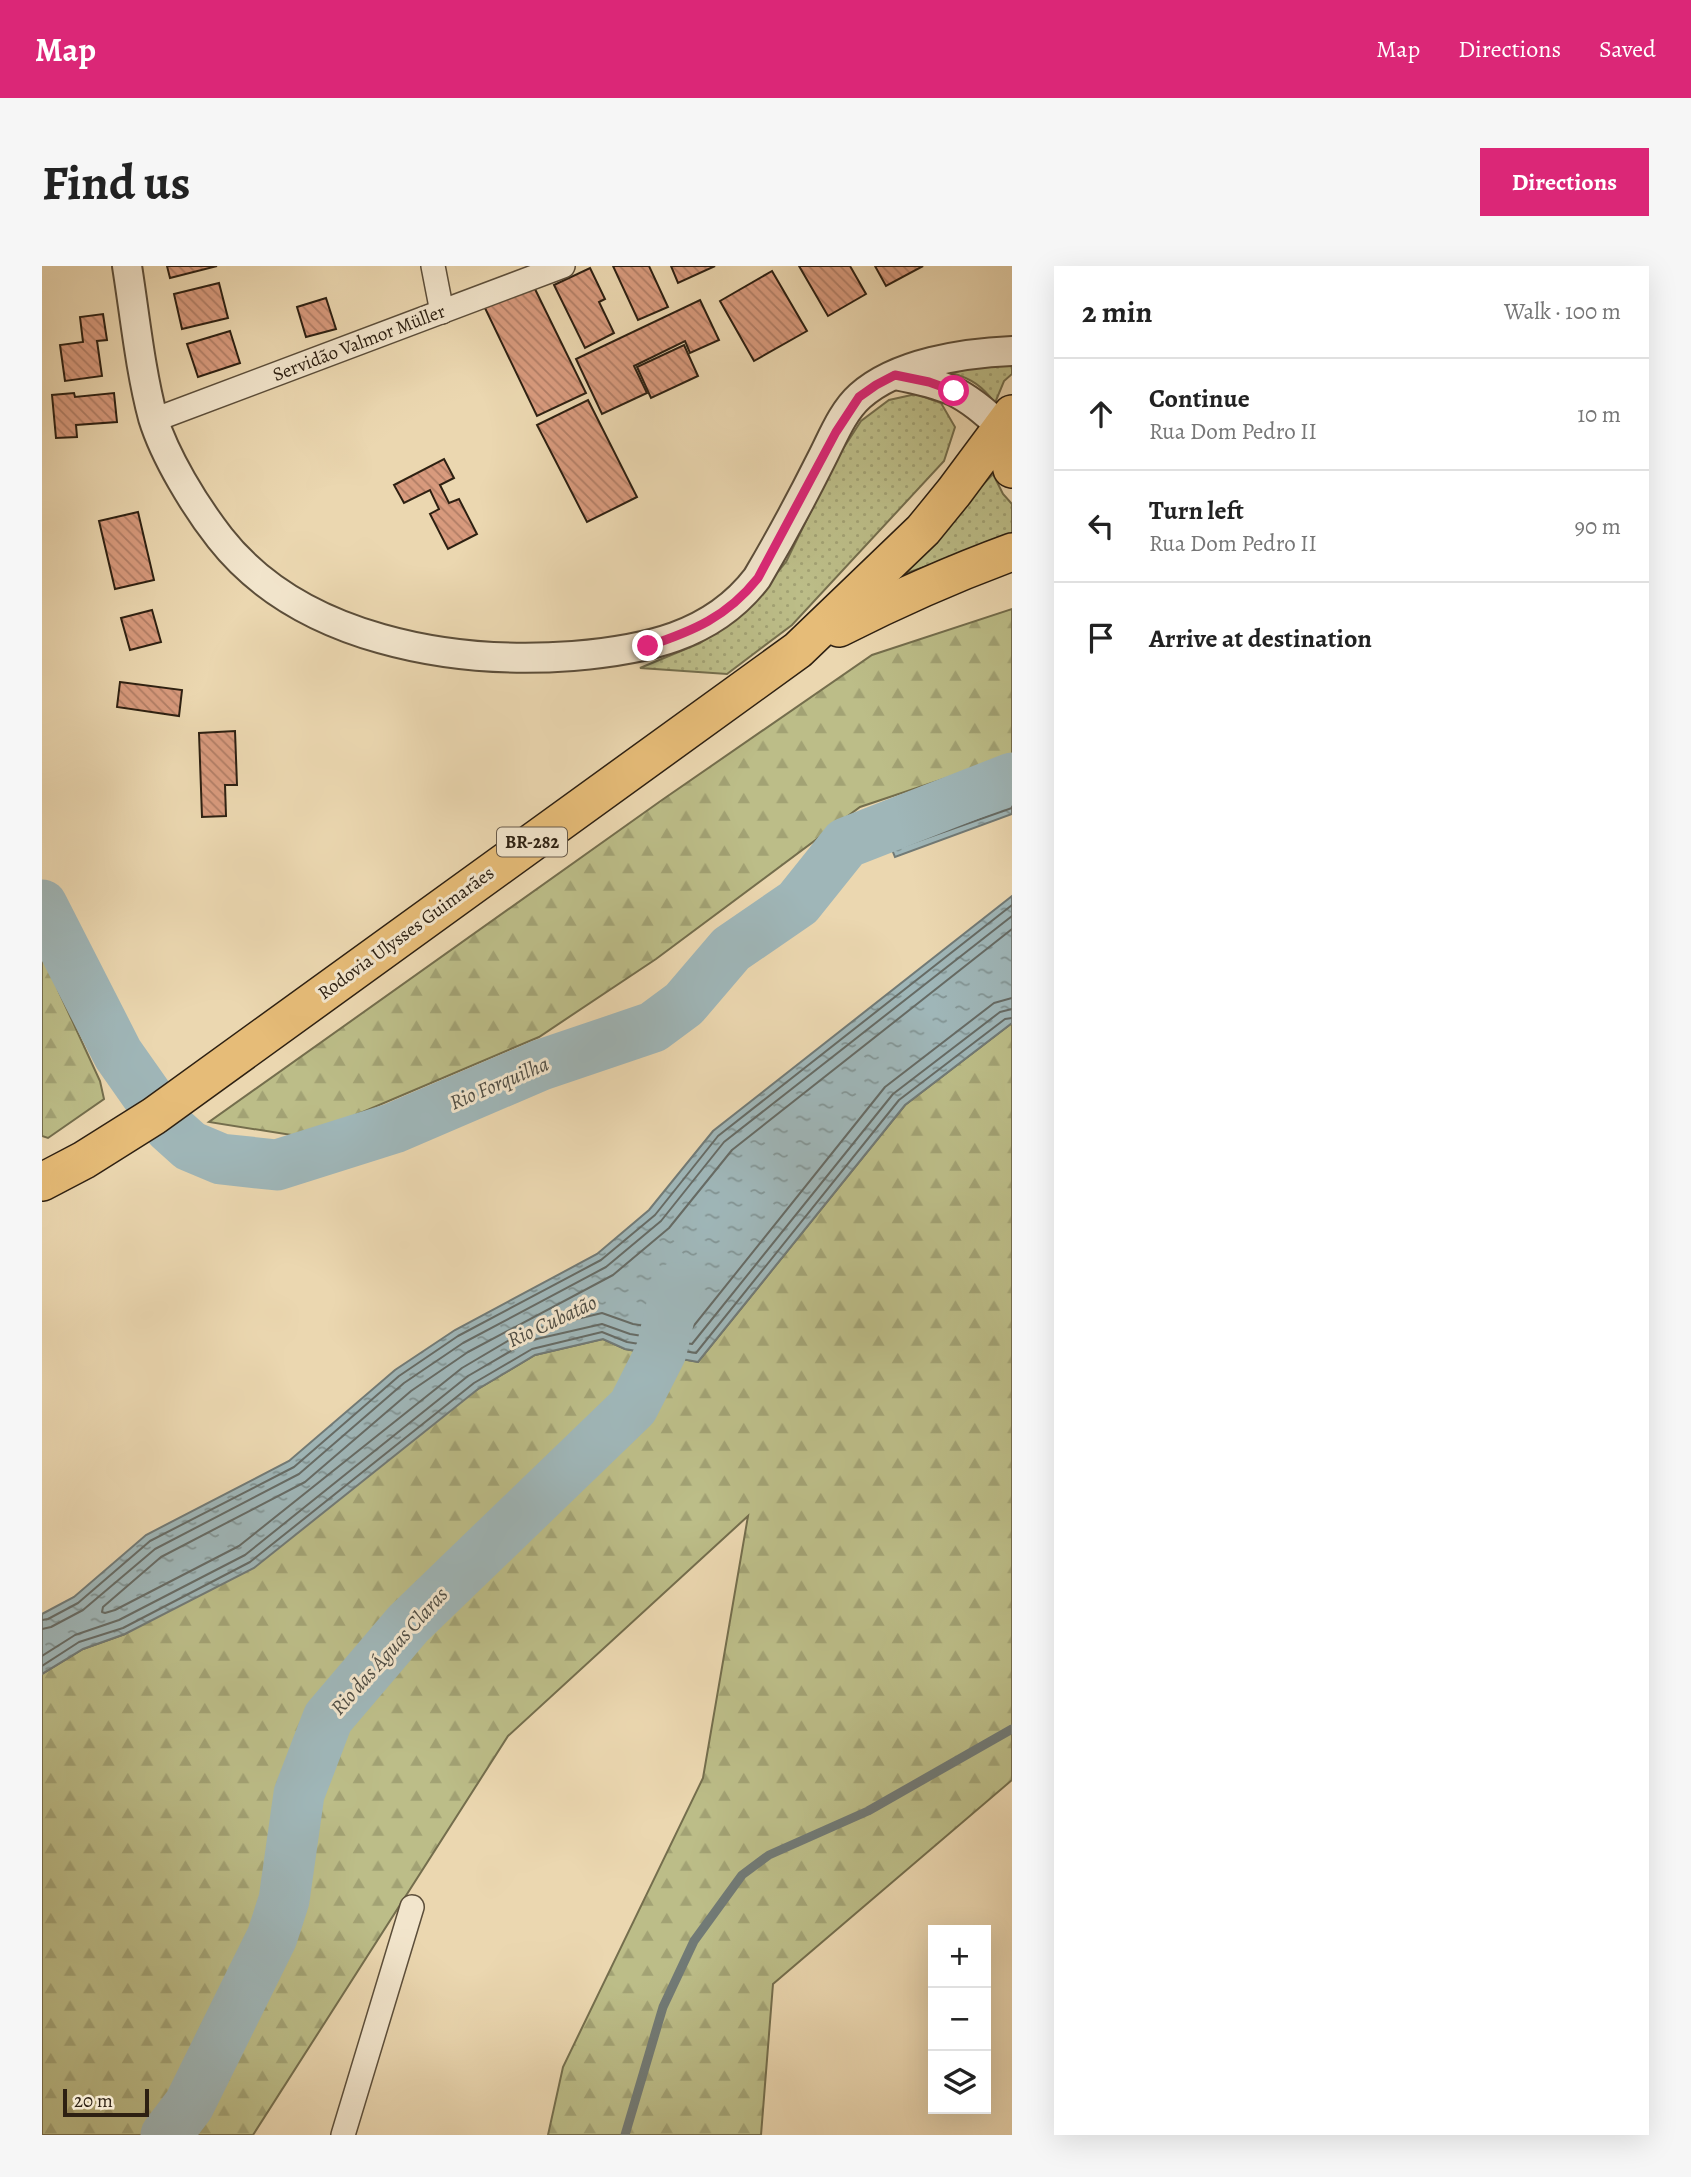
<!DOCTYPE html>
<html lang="en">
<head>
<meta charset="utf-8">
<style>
  :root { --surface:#fff; --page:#f6f6f6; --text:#222; --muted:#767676; --line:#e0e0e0; --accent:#db2777 }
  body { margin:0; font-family:Alegreya,serif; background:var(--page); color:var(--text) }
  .controls { position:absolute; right:21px; bottom:21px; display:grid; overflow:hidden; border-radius:0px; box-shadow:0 7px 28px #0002 }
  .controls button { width:63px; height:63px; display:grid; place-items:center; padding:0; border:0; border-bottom:2px solid var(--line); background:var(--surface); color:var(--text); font:35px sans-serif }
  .scale { position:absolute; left:21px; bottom:18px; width:86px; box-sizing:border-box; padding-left:7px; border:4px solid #2d2012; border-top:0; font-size:19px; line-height:24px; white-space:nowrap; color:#2d2012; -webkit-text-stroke:5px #f2e5cc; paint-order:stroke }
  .stop { position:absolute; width:21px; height:21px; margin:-16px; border:5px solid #db2777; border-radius:50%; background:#fff }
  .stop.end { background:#db2777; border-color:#fff; box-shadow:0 2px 7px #0008 }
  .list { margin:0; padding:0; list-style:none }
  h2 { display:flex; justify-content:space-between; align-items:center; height:91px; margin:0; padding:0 28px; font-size:30px }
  h2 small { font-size:23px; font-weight:400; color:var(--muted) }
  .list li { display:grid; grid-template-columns:46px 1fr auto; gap:21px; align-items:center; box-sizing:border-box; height:112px; padding:0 28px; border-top:2px solid var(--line) }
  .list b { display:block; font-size:26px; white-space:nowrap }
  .list p { margin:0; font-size:23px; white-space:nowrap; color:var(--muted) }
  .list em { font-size:23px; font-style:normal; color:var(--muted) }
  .icon { flex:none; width:38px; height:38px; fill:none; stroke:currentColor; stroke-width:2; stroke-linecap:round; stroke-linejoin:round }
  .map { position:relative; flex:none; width:970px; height:1869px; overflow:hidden; border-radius:0px }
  header { display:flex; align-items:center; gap:42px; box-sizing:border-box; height:98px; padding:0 35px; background:var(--accent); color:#fff }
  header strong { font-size:33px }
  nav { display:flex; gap:38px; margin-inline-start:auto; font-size:24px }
  .intro { display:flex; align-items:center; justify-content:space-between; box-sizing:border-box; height:168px; padding:0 42px }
  h1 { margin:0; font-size:49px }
  .button { padding:18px 32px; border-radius:0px; background:var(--accent); color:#fff; font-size:24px; font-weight:700 }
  main { display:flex; gap:42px; padding:0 42px }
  aside { flex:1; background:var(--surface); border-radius:0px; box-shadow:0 7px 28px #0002 }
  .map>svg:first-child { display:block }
</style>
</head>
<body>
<header>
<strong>Map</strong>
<nav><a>Map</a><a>Directions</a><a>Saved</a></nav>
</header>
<div class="intro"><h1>Find us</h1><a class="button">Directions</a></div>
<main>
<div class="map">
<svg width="970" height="1869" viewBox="0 0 970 1869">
  <defs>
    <pattern id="grass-dots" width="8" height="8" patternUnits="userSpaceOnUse" patternTransform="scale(1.75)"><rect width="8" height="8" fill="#bcbd88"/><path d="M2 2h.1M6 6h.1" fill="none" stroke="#a2a274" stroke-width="1.8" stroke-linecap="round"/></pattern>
    <pattern id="forest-firs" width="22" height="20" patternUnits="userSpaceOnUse" patternTransform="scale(1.75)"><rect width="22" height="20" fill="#bcbd88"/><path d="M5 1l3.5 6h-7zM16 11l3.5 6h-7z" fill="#a2a274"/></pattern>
    <pattern id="water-ripples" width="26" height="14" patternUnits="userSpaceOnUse" patternTransform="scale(1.75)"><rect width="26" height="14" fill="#9fb6b8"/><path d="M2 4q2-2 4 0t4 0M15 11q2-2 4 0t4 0" fill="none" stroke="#829494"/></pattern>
    <pattern id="building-back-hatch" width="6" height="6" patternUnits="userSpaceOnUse" patternTransform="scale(1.75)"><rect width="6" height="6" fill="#d89a7d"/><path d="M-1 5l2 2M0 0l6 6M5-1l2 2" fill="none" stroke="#b07d65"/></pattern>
  </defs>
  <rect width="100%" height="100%" fill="#ebd7b0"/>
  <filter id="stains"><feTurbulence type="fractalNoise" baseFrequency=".00286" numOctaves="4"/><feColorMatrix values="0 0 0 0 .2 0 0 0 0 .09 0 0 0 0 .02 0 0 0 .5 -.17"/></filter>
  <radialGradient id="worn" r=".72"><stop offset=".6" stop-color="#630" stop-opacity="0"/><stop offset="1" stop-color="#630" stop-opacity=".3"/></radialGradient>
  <g fill="url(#grass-dots)" stroke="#746e4d" stroke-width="2">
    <path d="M947,97L970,99V108L962,115L953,137C940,120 930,113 910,107Z"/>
    <path d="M874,128L899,137L913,161L902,195L750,359L685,408L598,402L658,377L704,343L744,296L795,192L819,155L847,134Z"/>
    <path d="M951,208L961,228L970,238V271L853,311Z"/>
  </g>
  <g fill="url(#forest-firs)" stroke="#746e4d" stroke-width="2">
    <path d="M970,343V490L818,541L614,693L497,771L262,871L167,856L620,534L830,389Z"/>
    <path d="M0,684L17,726L58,815L62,833L6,872L0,870Z"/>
    <path d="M970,757V1514L731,1718L719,1869H506L521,1801L661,1512L706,1250L466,1470L211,1869H0V1408L41,1383L83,1368L436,1123L493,1089L561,1073L583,1083L656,1096L863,839Z"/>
  </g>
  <g fill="url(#water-ripples)" stroke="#717a76" stroke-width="2">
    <path d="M970,500V548L853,591L835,546L932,510Z"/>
    <path d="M970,630V757L863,839L656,1096L583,1083L561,1073L493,1089L436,1123L212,1302L83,1368L41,1383L0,1408V1348L32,1331L104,1269L247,1195L353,1104L413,1064L555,988L607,944L671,865Z"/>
  </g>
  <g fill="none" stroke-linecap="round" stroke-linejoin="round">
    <g stroke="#666b65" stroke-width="2">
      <path d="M970,507L934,517L847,549L845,552L856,579L859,581L970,542"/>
      <path d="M970,516L936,525L859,554L857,558L861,568L865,570L970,533"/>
      <path d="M970,663L690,884L627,962L571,1009L426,1086L369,1125L263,1216L119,1291L61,1341L60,1346L63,1347L73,1344L197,1280L420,1102L481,1066L560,1047L591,1058L646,1067L843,821L952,737L970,732"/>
      <path d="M0,1354L6,1353L36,1337L108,1275L252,1201L357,1110L416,1070L559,994L613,949L676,870L970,639"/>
      <path d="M0,1363L9,1361L41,1344L113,1283L257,1208L362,1117L421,1077L564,1001L619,955L682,876L970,650"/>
      <path d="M0,1390L33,1369L77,1354L203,1289L426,1110L486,1075L560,1058L588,1068L650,1078L851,828L958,746L970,743"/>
      <path d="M0,1400L37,1376L81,1362L208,1296L432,1117L490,1083L560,1066L585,1076L654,1087L857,834L963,753L970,752"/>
    </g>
    <path stroke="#717a76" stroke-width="9" d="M583,1869L621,1741L652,1675L700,1609L727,1589L826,1545L970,1463"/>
    <g stroke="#9fb6b8" stroke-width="51">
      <path d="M0,639L76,788L128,862L148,880L179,893L235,899L352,862L499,799L611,761L642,738L689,683L756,637L804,577L970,512"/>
      <path d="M124,1869L147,1839L230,1671L242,1634L257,1528L286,1452L366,1358L591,1141L619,1086L634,1022"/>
    </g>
  </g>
  <g fill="url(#building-back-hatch)" stroke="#2d2012" stroke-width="2">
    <path d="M125,0H175L128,12Z"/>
    <path d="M571,0H607L626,41L596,54Z"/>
    <path d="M629,0H673L636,17Z"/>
    <path d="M757,0H808L824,28L786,50Z"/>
    <path d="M833,0H881L844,20Z"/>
    <path d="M548,2L563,33L557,36L572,67L543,82L512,19Z"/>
    <path d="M730,5L765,65L712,95L678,35Z"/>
    <path d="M177,17L186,52L140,63L132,28Z"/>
    <path d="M490,17L544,127L495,150L442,40Z"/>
    <path d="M284,32L294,63L264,71L255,41Z"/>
    <path d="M658,34L677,74L648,87L643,75L592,100L605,127L560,148L534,93Z"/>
    <path d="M61,48L65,74L55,75L60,110L23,115L18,79L41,76L38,51Z"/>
    <path d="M188,65L198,97L156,111L145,78Z"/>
    <path d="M642,79L656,110L609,132L595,101Z"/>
    <path d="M32,127L33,131L72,127L75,156L34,159L35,171L14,172L10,129Z"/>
    <path d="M546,134L595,231L545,256L495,159Z"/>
    <path d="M402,193L412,212L398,219L407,237L417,233L435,268L406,283L388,248L397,243L388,224L362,237L352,219Z"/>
    <path d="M96,246L112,314L73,323L57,255Z"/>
    <path d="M110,344L119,376L88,384L79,352Z"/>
    <path d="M78,416L140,424L137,450L75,441Z"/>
    <path d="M193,465L195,519H183L184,550L160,551L157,467Z"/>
  </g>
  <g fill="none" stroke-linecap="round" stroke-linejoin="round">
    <defs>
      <g id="minor">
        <path d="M391,0L400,46"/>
        <path d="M112,154L521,0"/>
        <path d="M301,1869L370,1641"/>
      </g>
      <g id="tertiary">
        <path d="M85,0C93,50 98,103 111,152C123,191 153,240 178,272C258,374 410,399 531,390C602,384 670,371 715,312C738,273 759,234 779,194C790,173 800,146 818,130C855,97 922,87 970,85"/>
        <path d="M853,109C905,119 922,125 960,162"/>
      </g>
      <g id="trunk">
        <path d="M960,162L970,203"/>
        <path d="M797,362C854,333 910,308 970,286"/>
        <path d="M0,916L42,894L112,850L756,384L881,264L912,226L970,148"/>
      </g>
    </defs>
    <use href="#minor" stroke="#5c4e3a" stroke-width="26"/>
    <use href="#tertiary" stroke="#5c4e3a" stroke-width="32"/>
    <use href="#trunk" stroke="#2d2012" stroke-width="40"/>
    <use href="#minor" stroke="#f2e5cc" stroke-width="23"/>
    <use href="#tertiary" stroke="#f2e5cc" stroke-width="28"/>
    <use href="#trunk" stroke="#e6bc78" stroke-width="37"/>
  </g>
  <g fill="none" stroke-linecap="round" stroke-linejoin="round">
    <path stroke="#db2777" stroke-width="9" d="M606,380C651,365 685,351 716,312L794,166L817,131L834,119L853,109L887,116L912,125"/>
  </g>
  <g text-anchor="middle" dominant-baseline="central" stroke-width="6" stroke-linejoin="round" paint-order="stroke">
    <rect fill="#f2e5cc" stroke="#685b4a" stroke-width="2" x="455" y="561.5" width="70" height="29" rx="5"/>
    <g font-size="18" font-weight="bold" fill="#2d2012">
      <text x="490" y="576">BR-282</text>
    </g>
    <g font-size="19" fill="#2d2012" stroke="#f2e5cc">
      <text transform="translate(317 77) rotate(-21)">Servidão Valmor Müller</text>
      <text transform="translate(364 667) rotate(-36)">Rodovia Ulysses Guimarães</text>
    </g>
    <g font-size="21" font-style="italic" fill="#4f4d44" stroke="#f2e5cc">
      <text transform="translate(457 817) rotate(-23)">Rio Forquilha</text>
      <text transform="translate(510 1055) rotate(-25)">Rio Cubatão</text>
      <text transform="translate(347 1385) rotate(-48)">Rio das Águas Claras</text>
    </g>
  </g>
  <rect width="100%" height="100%" filter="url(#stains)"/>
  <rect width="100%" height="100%" fill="url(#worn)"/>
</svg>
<div class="controls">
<button>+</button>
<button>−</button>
<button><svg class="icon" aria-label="layers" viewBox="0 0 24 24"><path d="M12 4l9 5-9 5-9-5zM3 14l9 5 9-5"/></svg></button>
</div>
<div class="scale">20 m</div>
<div class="stop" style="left:912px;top:125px"></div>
<div class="stop end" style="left:606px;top:380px"></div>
</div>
<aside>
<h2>2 min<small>Walk · 100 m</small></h2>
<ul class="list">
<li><svg class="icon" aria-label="ahead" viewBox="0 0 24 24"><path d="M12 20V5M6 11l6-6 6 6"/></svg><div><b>Continue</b><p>Rua Dom Pedro II</p></div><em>10 m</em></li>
<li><svg class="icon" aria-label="left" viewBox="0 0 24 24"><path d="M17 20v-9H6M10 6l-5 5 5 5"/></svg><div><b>Turn left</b><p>Rua Dom Pedro II</p></div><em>90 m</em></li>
<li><svg class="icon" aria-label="arrive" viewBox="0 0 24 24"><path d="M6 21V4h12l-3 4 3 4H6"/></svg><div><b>Arrive at destination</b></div></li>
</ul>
</aside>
</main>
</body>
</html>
